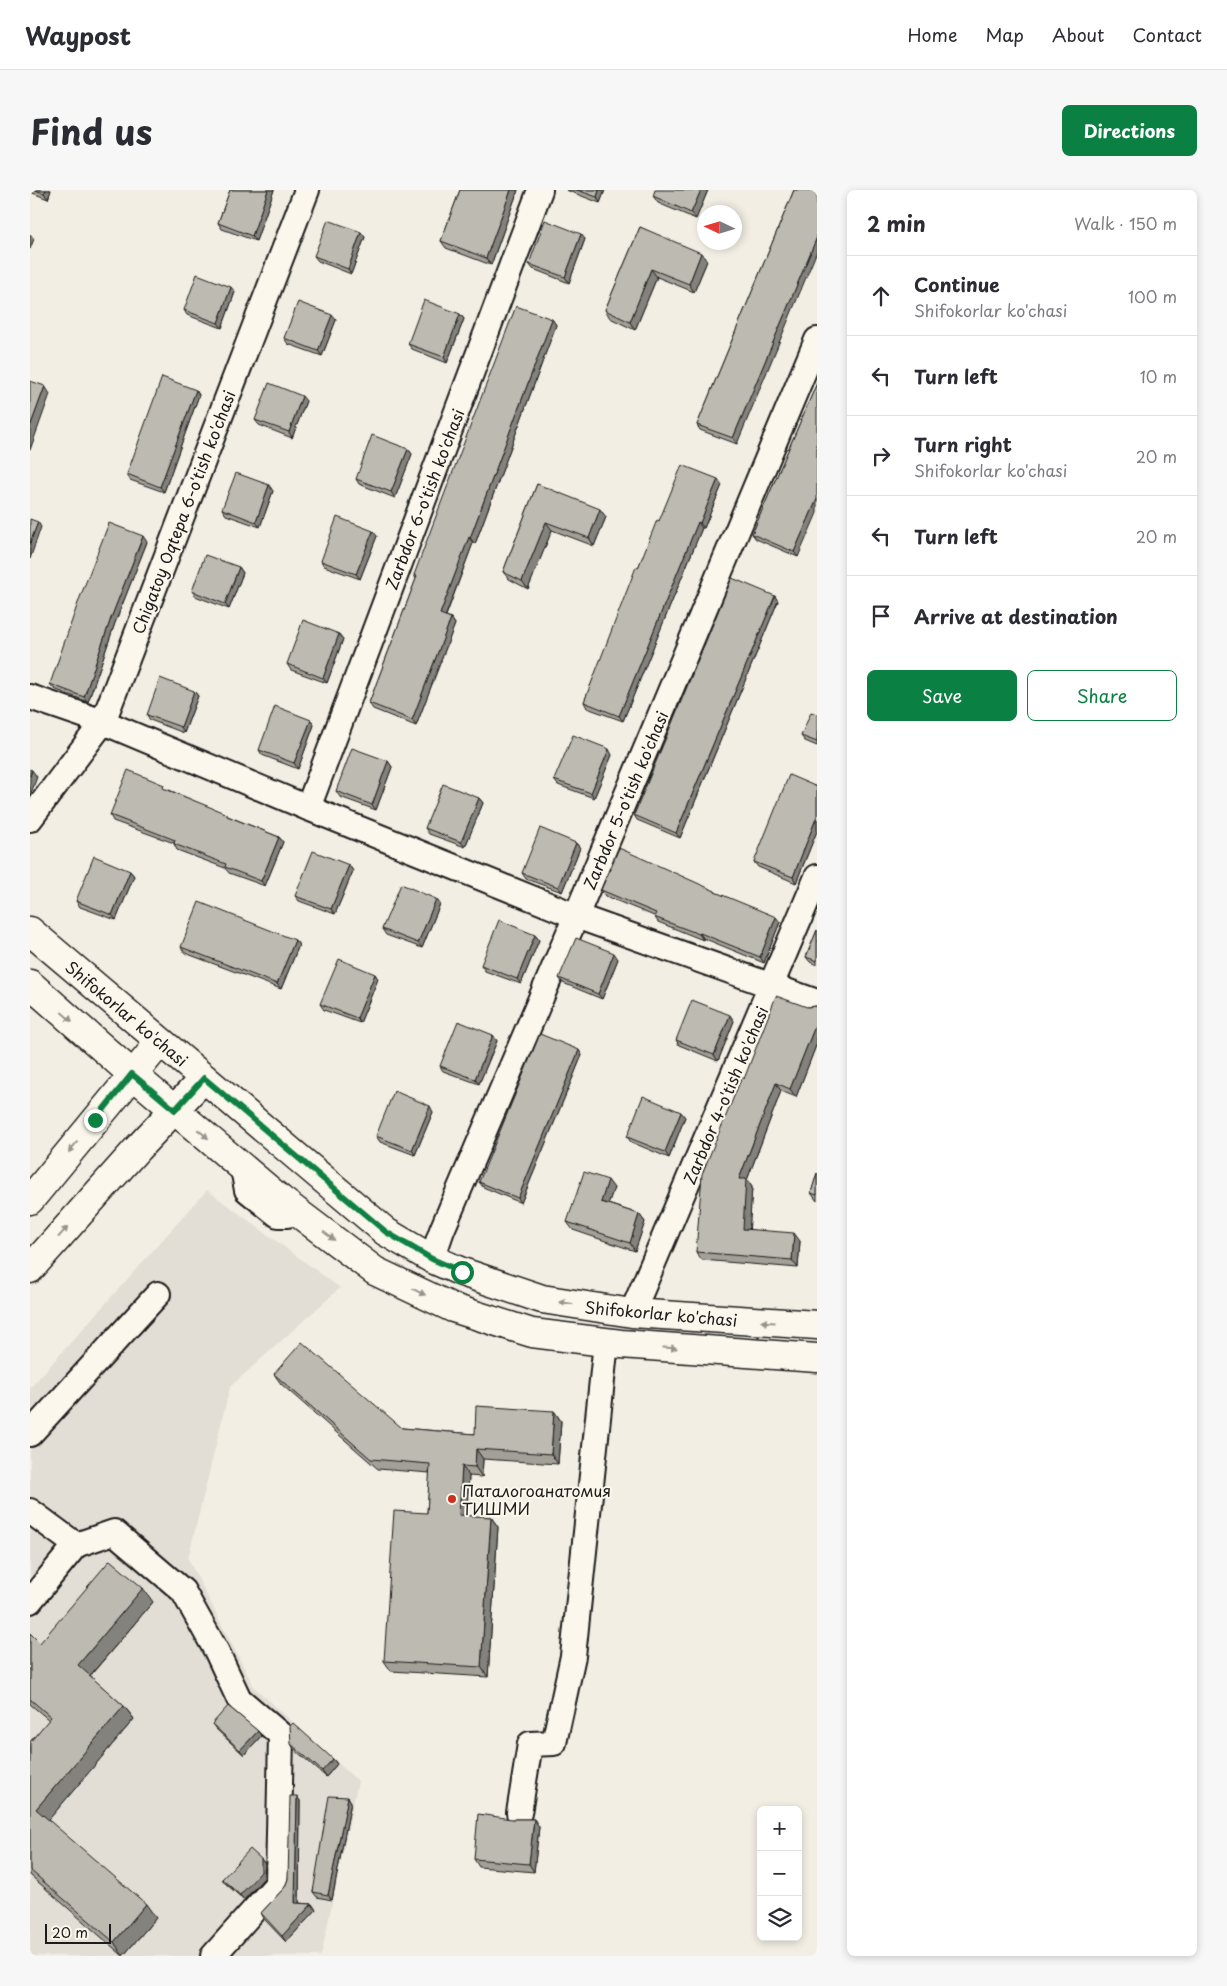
<!DOCTYPE html>
<html lang="en">
<head>
<meta charset="utf-8">
<style>
  :root { --surface:#fff; --page:#f7f7f7; --text:#2b2b33; --muted:#7c7c81; --line:#e1e1e2; --accent:#0b8043 }
  body { margin:0; font-family:"Playpen Sans",sans-serif; background:var(--page); color:var(--text) }
  .controls { position:absolute; right:15px; bottom:15px; display:grid; overflow:hidden; border-radius:8px; box-shadow:0 2px 8px #0003 }
  .controls button { width:45px; height:45px; display:grid; place-items:center; padding:0; border:0; border-bottom:1px solid var(--line); background:var(--surface); color:var(--text); font:25px sans-serif }
  .compass { position:absolute; left:667px; top:15px; width:45px; height:45px; border-radius:50%; background:var(--surface); box-shadow:0 2px 8px #0003; rotate:274deg }
  .scale { position:absolute; left:15px; bottom:12px; width:66px; box-sizing:border-box; padding-left:5px; border:2px solid #1c1c1c; border-top:0; font-size:14px; line-height:18px; white-space:nowrap; color:#1c1c1c; -webkit-text-stroke:4px #fbf7ec; paint-order:stroke }
  .stop { position:absolute; width:15px; height:15px; margin:-11px; border:4px solid #0b8043; border-radius:50%; background:#fff }
  .stop.end { background:#0b8043; border-color:#fff; box-shadow:0 1px 5px #0008 }
  .list { margin:0; padding:0; list-style:none }
  h2 { display:flex; justify-content:space-between; align-items:center; height:65px; margin:0; padding:0 20px; font-size:21px }
  h2 small { font-size:16px; font-weight:400; color:var(--muted) }
  .list li { display:grid; grid-template-columns:32px 1fr auto; gap:15px; align-items:center; box-sizing:border-box; height:80px; padding:0 20px; border-top:1px solid var(--line) }
  .list b { display:block; font-size:19px; white-space:nowrap }
  .list p { margin:0; font-size:16px; white-space:nowrap; color:var(--muted) }
  .list em { font-size:16px; font-style:normal; color:var(--muted) }
  .actions { display:flex; gap:10px; padding:15px 20px }
  .actions a { flex:1; padding:11px 0; border:1px solid var(--accent); border-radius:8px; text-align:center; font-size:18px; color:var(--accent) }
  .actions .main { background:var(--accent); color:#fff }
  .icon { flex:none; width:28px; height:28px; fill:none; stroke:currentColor; stroke-width:2; stroke-linecap:round; stroke-linejoin:round }
  .map { position:relative; flex:none; width:787px; height:1766px; overflow:hidden; border-radius:8px }
  header { display:flex; align-items:center; gap:30px; box-sizing:border-box; height:70px; padding:0 25px; background:var(--surface); border-bottom:1px solid var(--line) }
  header strong { font-size:24px }
  nav { display:flex; gap:28px; margin-inline-start:auto; font-size:18px }
  .intro { display:flex; align-items:center; justify-content:space-between; box-sizing:border-box; height:120px; padding:0 30px }
  h1 { margin:0; font-size:35px }
  .button { padding:12px 22px; border-radius:8px; background:var(--accent); color:#fff; font-size:18px; font-weight:700 }
  main { display:flex; gap:30px; padding:0 30px }
  aside { flex:1; background:var(--surface); border-radius:8px; box-shadow:0 2px 8px #0003 }
  .map>svg:first-child { display:block }
</style>
</head>
<body>
<header>
<strong>Waypost</strong>
<nav><a>Home</a><a>Map</a><a>About</a><a>Contact</a></nav>
</header>
<div class="intro"><h1>Find us</h1><a class="button">Directions</a></div>
<main>
<div class="map">
<svg width="787" height="1766" viewBox="0 0 787 1766">
  <rect width="100%" height="100%" fill="#f2eee4"/>
  <filter id="ink" filterUnits="userSpaceOnUse"><feTurbulence type="fractalNoise" baseFrequency=".02" numOctaves="2"/><feDisplacementMap in="SourceGraphic" scale="10" xChannelSelector="R" yChannelSelector="G"/><feConvolveMatrix kernelMatrix="1 2 1 2 8 2 1 2 1" color-interpolation-filters="sRGB"/></filter>
  <g filter="url(#ink)">
    <path fill="#e2ded5" d="M177,1000L310,1098L200,1197L158,1369L224,1497L328,1591L291,1766H0V1198Z"/>
    <g fill="none" stroke-linecap="round" stroke-linejoin="round">
      <defs>
        <g id="minor">
          <path d="M0,507L73,532L278,618L546,726L787,812"/>
          <path d="M278,618L510,0"/>
          <path d="M0,629L73,532L277,0"/>
          <path d="M213,978L217,1000L248,1025H257"/>
          <path d="M402,1069L412,1040L546,726L787,150"/>
          <path d="M602,1123L787,687"/>
          <path d="M0,1244L128,1104"/>
          <path d="M0,1321L46,1355L84,1342L153,1401L187,1462L209,1509L251,1545L248,1693L183,1766"/>
          <path d="M0,1411L46,1355"/>
          <path d="M489,1623L500,1554L524,1553L543,1466L576,1152"/>
        </g>
        <g id="major">
          <path d="M0,741L356,1042L402,1069L432,1082L512,1109L602,1123L787,1135"/>
          <path d="M0,794L102,884L251,1010L345,1081L423,1118L502,1143L591,1154L787,1168"/>
          <path d="M0,1010L130,852"/>
          <path d="M0,1079L108,958L174,888"/>
        </g>
      </defs>
      <use href="#minor" stroke="#1c1c1c" stroke-width="28"/>
      <use href="#major" stroke="#1c1c1c" stroke-width="31"/>
      <use href="#minor" stroke="#fbf7ec" stroke-width="24"/>
      <use href="#major" stroke="#fbf7ec" stroke-width="28"/>
    </g>
    <g fill="#a3a098" stroke="#1c1c1c">
      <path d="M0,0H21L18,9L0,2Z"/>
      <path d="M200,0H244L226,51L192,39L188,33Z"/>
      <path d="M430,0H488L461,75L416,58L411,51Z"/>
      <path d="M536,0H575L570,13Z"/>
      <path d="M678,0L666,29L628,13L623,6Z"/>
      <path d="M764,0L707,254L670,240L667,235Z"/>
      <path d="M610,37L677,71L664,102L627,87L605,140L580,128L575,120Z"/>
      <path d="M335,47L321,84L288,71L284,66Z"/>
      <path d="M555,49L539,93L503,79L499,74Z"/>
      <path d="M205,102L192,138L157,125L154,120Z"/>
      <path d="M430,124L434,129L417,173L382,159L378,154Z"/>
      <path d="M522,129L526,135L445,354L443,353L416,426L421,428L425,434L386,536L343,519L339,513L386,389L384,385Z"/>
      <path d="M306,130L292,166L258,154L254,148Z"/>
      <path d="M787,193L768,367L726,349L722,344Z"/>
      <path d="M166,200L169,205L134,302L100,290L97,284Z"/>
      <path d="M276,211L262,248L229,235L225,230Z"/>
      <path d="M378,259L382,264L365,308L329,294L326,289Z"/>
      <path d="M507,294L576,327L564,356L522,340L498,399L479,389L473,382Z"/>
      <path d="M692,295L674,338H672L593,531L557,518L554,512L608,378L629,331Z"/>
      <path d="M243,301L230,337L196,325L192,319Z"/>
      <path d="M347,346L330,389L294,376L291,371Z"/>
      <path d="M117,352L85,433L58,512L24,499L20,494Z"/>
      <path d="M209,377L213,383L199,419L165,406L162,401Z"/>
      <path d="M748,411L650,648L607,630L604,625Z"/>
      <path d="M313,449L297,493L261,480L257,474Z"/>
      <path d="M164,501L168,506L154,543L120,530L117,525Z"/>
      <path d="M787,524V556L775,551L771,546Z"/>
      <path d="M284,535L268,579L232,565L229,560Z"/>
      <path d="M582,565L564,608L528,595L524,590Z"/>
      <path d="M358,571L362,577L346,620L310,607L306,601Z"/>
      <path d="M787,597V641L766,693L728,677L724,672Z"/>
      <path d="M137,599L200,627L249,647L253,652L235,696L199,683L195,678L147,660L144,654V653L83,631L80,625Z"/>
      <path d="M449,608L453,613L435,657L399,644L395,638Z"/>
      <path d="M546,653L550,658L532,702L496,689L492,683Z"/>
      <path d="M319,675L323,681L305,724L269,711L265,706Z"/>
      <path d="M100,681L104,686L86,730L50,717L46,711Z"/>
      <path d="M571,700L685,701L687,703L750,732L734,773L673,748V750L628,732L624,726L575,706Z"/>
      <path d="M406,709L410,714L392,758L356,745L352,739Z"/>
      <path d="M787,740V775L780,772L776,767Z"/>
      <path d="M505,745L509,750L491,794L455,781L451,775Z"/>
      <path d="M265,750L269,755L251,799L155,763L151,757Z"/>
      <path d="M588,769L572,809L533,793L529,788Z"/>
      <path d="M345,784L348,789L330,833L294,820L290,814Z"/>
      <path d="M787,816V853L766,907L751,901L717,990L722,997L719,1039L770,1051L768,1078L672,1070L666,1062L714,889L777,817Z"/>
      <path d="M704,831L688,871L649,855L646,850Z"/>
      <path d="M463,845L467,851L449,894L413,881L410,876Z"/>
      <path d="M552,865L491,1013L453,997L449,992Z"/>
      <path d="M403,922L385,965L350,952L346,946Z"/>
      <path d="M655,927L639,968L601,952L597,947Z"/>
      <path d="M787,983V1011L781,1003Z"/>
      <path d="M584,998L578,1014L609,1024L615,1032L605,1061L543,1040L537,1032Z"/>
      <path d="M244,1184L372,1238L445,1244L524,1221L531,1231L528,1274L453,1269L452,1287L439,1286L436,1326L461,1327L468,1337L458,1487L361,1481L354,1471L397,1323L400,1283L348,1279L251,1194Z"/>
      <path d="M123,1412L60,1486L94,1516L104,1529L18,1630L126,1728L93,1766L0,1685V1552L19,1530L0,1514V1443L10,1453Z"/>
      <path d="M182,1534L228,1541L231,1546L214,1565L186,1539Z"/>
      <path d="M261,1554L303,1569L307,1574L296,1587L264,1559Z"/>
      <path d="M267,1606L270,1611L269,1713L282,1714L286,1720L256,1752L234,1729L231,1723L255,1697L258,1689Z"/>
      <path d="M318,1607L321,1612L302,1710L287,1707L283,1702Z"/>
      <path d="M482,1629H504L509,1637L504,1682L449,1677L444,1669Z"/>
      <path d="M231,1669L235,1674L234,1688L214,1710L196,1694L192,1689Z"/>
    </g>
    <g fill="#84827c" stroke="#1c1c1c">
      <path d="M16,0H21L18,9L14,3Z"/>
      <path d="M238,0H244L226,51L222,46Z"/>
      <path d="M481,0H488L461,75L456,68Z"/>
      <path d="M569,0H575L570,13L567,7Z"/>
      <path d="M671,0H678L666,29L661,23Z"/>
      <path d="M331,42L335,47L321,84L318,79Z"/>
      <path d="M0,44L4,49L0,59Z"/>
      <path d="M551,44L555,49L539,93L535,87Z"/>
      <path d="M787,47V61L707,254L703,248Z"/>
      <path d="M671,63L677,71L664,102L659,94Z"/>
      <path d="M621,79L627,87L605,140L600,132Z"/>
      <path d="M201,97L205,102L192,138L188,133Z"/>
      <path d="M430,124L434,129L417,173L414,167Z"/>
      <path d="M302,125L306,130L292,166L288,161Z"/>
      <path d="M522,129L526,135L445,354L440,348Z"/>
      <path d="M15,196L20,204L0,260V237Z"/>
      <path d="M166,200L169,205L134,302L130,297Z"/>
      <path d="M272,206L276,211L262,248L259,242Z"/>
      <path d="M378,259L382,264L365,308L361,302Z"/>
      <path d="M688,289L692,295L674,338L670,333Z"/>
      <path d="M239,295L243,301L230,337L226,332Z"/>
      <path d="M787,309V323L768,367L764,362Z"/>
      <path d="M570,319L576,327L564,356L559,348Z"/>
      <path d="M8,332L11,337L0,369V353Z"/>
      <path d="M516,332L522,340L498,399L492,391Z"/>
      <path d="M668,332L672,338L593,531L589,526Z"/>
      <path d="M343,341L347,346L330,389L326,384Z"/>
      <path d="M113,346L117,352L85,433L58,512L54,507L81,428Z"/>
      <path d="M439,347L443,353L414,430L410,424Z"/>
      <path d="M209,377L213,383L199,419L195,414Z"/>
      <path d="M745,406L748,411L650,648L646,643Z"/>
      <path d="M421,428L425,434L386,536L382,530Z"/>
      <path d="M309,444L313,449L297,493L293,488Z"/>
      <path d="M164,501L168,506L154,543L151,537Z"/>
      <path d="M281,530L284,535L268,579L264,573Z"/>
      <path d="M579,559L582,565L564,608L561,603Z"/>
      <path d="M358,571L362,577L346,620L342,615Z"/>
      <path d="M2,580L7,587L0,606V586Z"/>
      <path d="M449,608L453,613L435,657L431,652Z"/>
      <path d="M787,626V641L766,693L763,687Z"/>
      <path d="M249,647L253,652L235,696L231,691Z"/>
      <path d="M546,653L550,658L532,702L528,697Z"/>
      <path d="M319,675L323,681L305,724L301,719Z"/>
      <path d="M100,681L104,686L86,730L82,725Z"/>
      <path d="M406,709L410,714L392,758L388,753Z"/>
      <path d="M746,727L750,732L734,773L730,767Z"/>
      <path d="M670,743L673,748V750L669,744Z"/>
      <path d="M505,745L509,750L491,794L487,789Z"/>
      <path d="M265,750L269,755L251,799L247,794Z"/>
      <path d="M584,763L588,769L572,809L568,804Z"/>
      <path d="M345,784L348,789L330,833L327,828Z"/>
      <path d="M700,825L704,831L688,871L684,865Z"/>
      <path d="M787,831V853L766,907L760,899Z"/>
      <path d="M463,845L467,851L449,894L445,889Z"/>
      <path d="M549,860L552,865L491,1013L488,1008Z"/>
      <path d="M746,893L751,901L717,990L722,997L719,1046L713,1039L709,989Z"/>
      <path d="M400,916L403,922L385,965L382,960Z"/>
      <path d="M651,922L655,927L639,968L635,962Z"/>
      <path d="M578,990L584,998L576,1020L571,1012Z"/>
      <path d="M609,1024L615,1032L605,1061L600,1053Z"/>
      <path d="M764,1043L770,1051L768,1078L762,1070Z"/>
      <path d="M524,1221L531,1231L528,1274L521,1264Z"/>
      <path d="M446,1259L453,1269L452,1287L445,1277Z"/>
      <path d="M432,1276L439,1286L436,1335L429,1325Z"/>
      <path d="M461,1327L468,1337L458,1487L451,1477Z"/>
      <path d="M113,1398L123,1412L57,1489L48,1475Z"/>
      <path d="M94,1516L104,1529L16,1633L6,1619Z"/>
      <path d="M228,1541L231,1546L214,1565L210,1560Z"/>
      <path d="M303,1569L307,1574L296,1587L292,1581Z"/>
      <path d="M267,1606L270,1611L269,1718L265,1713Z"/>
      <path d="M318,1607L321,1612L302,1710L298,1705Z"/>
      <path d="M504,1629L509,1637L504,1682L499,1674Z"/>
      <path d="M231,1669L235,1674L234,1688L214,1710L210,1705Z"/>
      <path d="M116,1714L126,1728L93,1766L84,1752Z"/>
      <path d="M282,1714L286,1720L256,1752L252,1746Z"/>
    </g>
    <g fill="#bdbab1" stroke="#1c1c1c">
      <path d="M5,0H16L14,3Z"/>
      <path d="M200,0H238L222,46L188,33Z"/>
      <path d="M430,0H481L456,68L411,51Z"/>
      <path d="M547,0H569L567,7Z"/>
      <path d="M625,0H671L661,23L623,6Z"/>
      <path d="M764,0H787V47L703,248L667,235Z"/>
      <path d="M298,30L331,42L318,79L284,66Z"/>
      <path d="M515,30L551,44L535,87L499,74Z"/>
      <path d="M610,37L671,63L659,94L621,79L600,132L575,120Z"/>
      <path d="M167,84L201,97L188,133L154,120Z"/>
      <path d="M394,110L430,124L414,167L378,154Z"/>
      <path d="M268,112L302,125L288,161L254,148Z"/>
      <path d="M486,116L522,129L440,348L439,347L410,424L421,428L382,530L339,513L387,386L384,385L400,342Z"/>
      <path d="M132,187L166,200L130,297L97,284Z"/>
      <path d="M0,191L15,196L0,237Z"/>
      <path d="M239,193L272,206L259,242L225,230Z"/>
      <path d="M787,193V309L764,362L722,344Z"/>
      <path d="M342,245L378,259L361,302L326,289Z"/>
      <path d="M652,275L688,289L670,333L668,332L589,526L554,512L606,377L608,378L627,330L629,331Z"/>
      <path d="M206,283L239,295L226,332L192,319Z"/>
      <path d="M507,294L570,319L559,348L516,332L492,391L473,382Z"/>
      <path d="M307,327L343,341L326,384L291,371Z"/>
      <path d="M0,329L8,332L0,353Z"/>
      <path d="M79,333L113,346L81,428L54,507L20,494L49,410Z"/>
      <path d="M175,365L209,377L195,414L162,401Z"/>
      <path d="M702,388L745,406L646,643L604,625Z"/>
      <path d="M273,430L309,444L293,488L257,474Z"/>
      <path d="M130,488L164,501L151,537L117,525Z"/>
      <path d="M245,516L281,530L264,573L229,560Z"/>
      <path d="M781,522L787,524V552L771,546Z"/>
      <path d="M543,545L579,559L561,603L524,590Z"/>
      <path d="M322,558L358,571L342,615L306,601Z"/>
      <path d="M0,579L2,580L0,586Z"/>
      <path d="M98,580L134,595L133,598L197,624V626L249,647L231,691L195,677L196,674L144,654L145,650L80,625Z"/>
      <path d="M759,585L787,597V626L763,687L724,672Z"/>
      <path d="M413,594L449,608L431,652L395,638Z"/>
      <path d="M510,638L546,653L528,697L492,683Z"/>
      <path d="M589,658L685,701V702L746,727L730,767L670,743L669,744L624,727L626,723L571,700Z"/>
      <path d="M283,661L319,675L301,719L265,706Z"/>
      <path d="M64,666L100,681L82,725L46,711Z"/>
      <path d="M371,694L406,709L388,753L352,739Z"/>
      <path d="M169,712L265,750L247,794L151,757Z"/>
      <path d="M469,730L505,745L487,789L451,775Z"/>
      <path d="M787,740V771L776,767Z"/>
      <path d="M546,748L584,763L568,804L529,788Z"/>
      <path d="M309,769L345,784L327,828L290,814Z"/>
      <path d="M746,806L777,817L787,816V831L760,899L746,893L709,989H716L713,1039L764,1043L762,1070L666,1062L672,984L712,887L714,889Z"/>
      <path d="M662,810L700,825L684,865L646,850Z"/>
      <path d="M428,831L463,845L445,889L410,876Z"/>
      <path d="M510,844L549,860L488,1008L449,992Z"/>
      <path d="M364,901L400,916L382,960L346,946Z"/>
      <path d="M613,906L651,922L635,962L597,947Z"/>
      <path d="M554,982L578,990L571,1012L609,1024L600,1053L537,1032Z"/>
      <path d="M787,983V1005L781,1003Z"/>
      <path d="M272,1152L372,1238L445,1244L446,1216L524,1221L521,1264L446,1259L445,1277L432,1276L429,1325L461,1327L451,1477L354,1471L364,1321L397,1323L400,1274L341,1269L244,1184Z"/>
      <path d="M80,1370L113,1398L48,1475L94,1516L6,1619L116,1714L84,1752L0,1680V1552L21,1527L0,1509V1443L10,1453Z"/>
      <path d="M198,1516L228,1541L210,1560L182,1534Z"/>
      <path d="M263,1533L303,1569L292,1581L261,1554L260,1536Z"/>
      <path d="M260,1606H267L265,1713L282,1714L252,1746L231,1723L255,1697L258,1689Z"/>
      <path d="M299,1606L318,1607L298,1705L283,1702Z"/>
      <path d="M448,1624L482,1629H504L499,1674L444,1669Z"/>
      <path d="M220,1659L231,1669V1682L210,1705L192,1689Z"/>
    </g>
    <defs><path id="oneway-solid" d="M-6-.8H1V-3.2L6.5 0L1 3.2V.8H-6Z" transform="scale(1.25)"/></defs>
    <g fill="#97948e">
      <use href="#oneway-solid" transform="translate(37 827) rotate(41)"/>
      <use href="#oneway-solid" transform="translate(173 944) rotate(40)"/>
      <use href="#oneway-solid" transform="translate(43 957) rotate(129)"/>
      <use href="#oneway-solid" transform="translate(33 1042) rotate(-48)"/>
      <use href="#oneway-solid" transform="translate(299 1046) rotate(37)"/>
      <use href="#oneway-solid" transform="translate(389 1102) rotate(26)"/>
      <use href="#oneway-solid" transform="translate(536 1113) rotate(-171)"/>
      <use href="#oneway-solid" transform="translate(738 1132) rotate(-176)"/>
      <use href="#oneway-solid" transform="translate(640 1158) rotate(4)"/>
    </g>
  </g>
  <g fill="none" stroke-linecap="round" stroke-linejoin="round" filter="url(#ink)">
    <path stroke="#0b8043" stroke-width="6" d="M65,930L102,884L145,920L174,888L356,1042L402,1069L432,1082"/>
  </g>
  <circle fill="#c8321e" stroke="#fbf7ec" stroke-width="2" cx="422" cy="1309" r="5"/>
  <g text-anchor="middle" dominant-baseline="central" stroke-width="4" stroke-linejoin="round" paint-order="stroke">
    <g font-size="16" fill="#1c1c1c" stroke="#fbf7ec">
      <text transform="translate(394 309) rotate(-69)">Zarbdor 6-o'tish ko'chasi</text>
      <text transform="translate(153 322) rotate(-69)">Chigatoy Oqtepa 6-o'tish ko'chasi</text>
      <text transform="translate(595 610) rotate(-67)">Zarbdor 5-o'tish ko'chasi</text>
      <text transform="translate(97 823) rotate(40)">Shifokorlar ko'chasi</text>
      <text transform="translate(695 905) rotate(-67)">Zarbdor 4-o'tish ko'chasi</text>
      <text transform="translate(631 1123) rotate(5)">Shifokorlar ko'chasi</text>
    </g>
    <g font-size="16" fill="#1c1c1c" stroke="#fbf7ec" text-anchor="start">
      <text x="432" y="1300">Паталогоанатомия<tspan x="432" dy="18">ТИШМИ</tspan></text>
    </g>
  </g>
</svg>
<div class="controls">
<button>+</button>
<button>−</button>
<button><svg class="icon" aria-label="layers" viewBox="0 0 24 24"><path d="M12 4l9 5-9 5-9-5zM3 14l9 5 9-5"/></svg></button>
</div>
<svg class="compass" viewBox="-18 -18 36 36"><path d="M0-13l5 13h-10z" fill="#e53935"/><path d="M0 13l5-13h-10z" fill="#7c7c81"/></svg>
<div class="scale">20 m</div>
<div class="stop" style="left:432px;top:1082px"></div>
<div class="stop end" style="left:65px;top:930px"></div>
</div>
<aside>
<h2>2 min<small>Walk · 150 m</small></h2>
<ul class="list">
<li><svg class="icon" aria-label="ahead" viewBox="0 0 24 24"><path d="M12 20V5M6 11l6-6 6 6"/></svg><div><b>Continue</b><p>Shifokorlar ko'chasi</p></div><em>100 m</em></li>
<li><svg class="icon" aria-label="left" viewBox="0 0 24 24"><path d="M17 20v-9H6M10 6l-5 5 5 5"/></svg><div><b>Turn left</b></div><em>10 m</em></li>
<li><svg class="icon" aria-label="right" viewBox="0 0 24 24"><path d="M7 20v-9h11M14 6l5 5-5 5"/></svg><div><b>Turn right</b><p>Shifokorlar ko'chasi</p></div><em>20 m</em></li>
<li><svg class="icon" aria-label="left" viewBox="0 0 24 24"><path d="M17 20v-9H6M10 6l-5 5 5 5"/></svg><div><b>Turn left</b></div><em>20 m</em></li>
<li><svg class="icon" aria-label="arrive" viewBox="0 0 24 24"><path d="M6 21V4h12l-3 4 3 4H6"/></svg><div><b>Arrive at destination</b></div></li>
</ul>
<div class="actions"><a class="main">Save</a><a>Share</a></div>
</aside>
</main>
</body>
</html>
